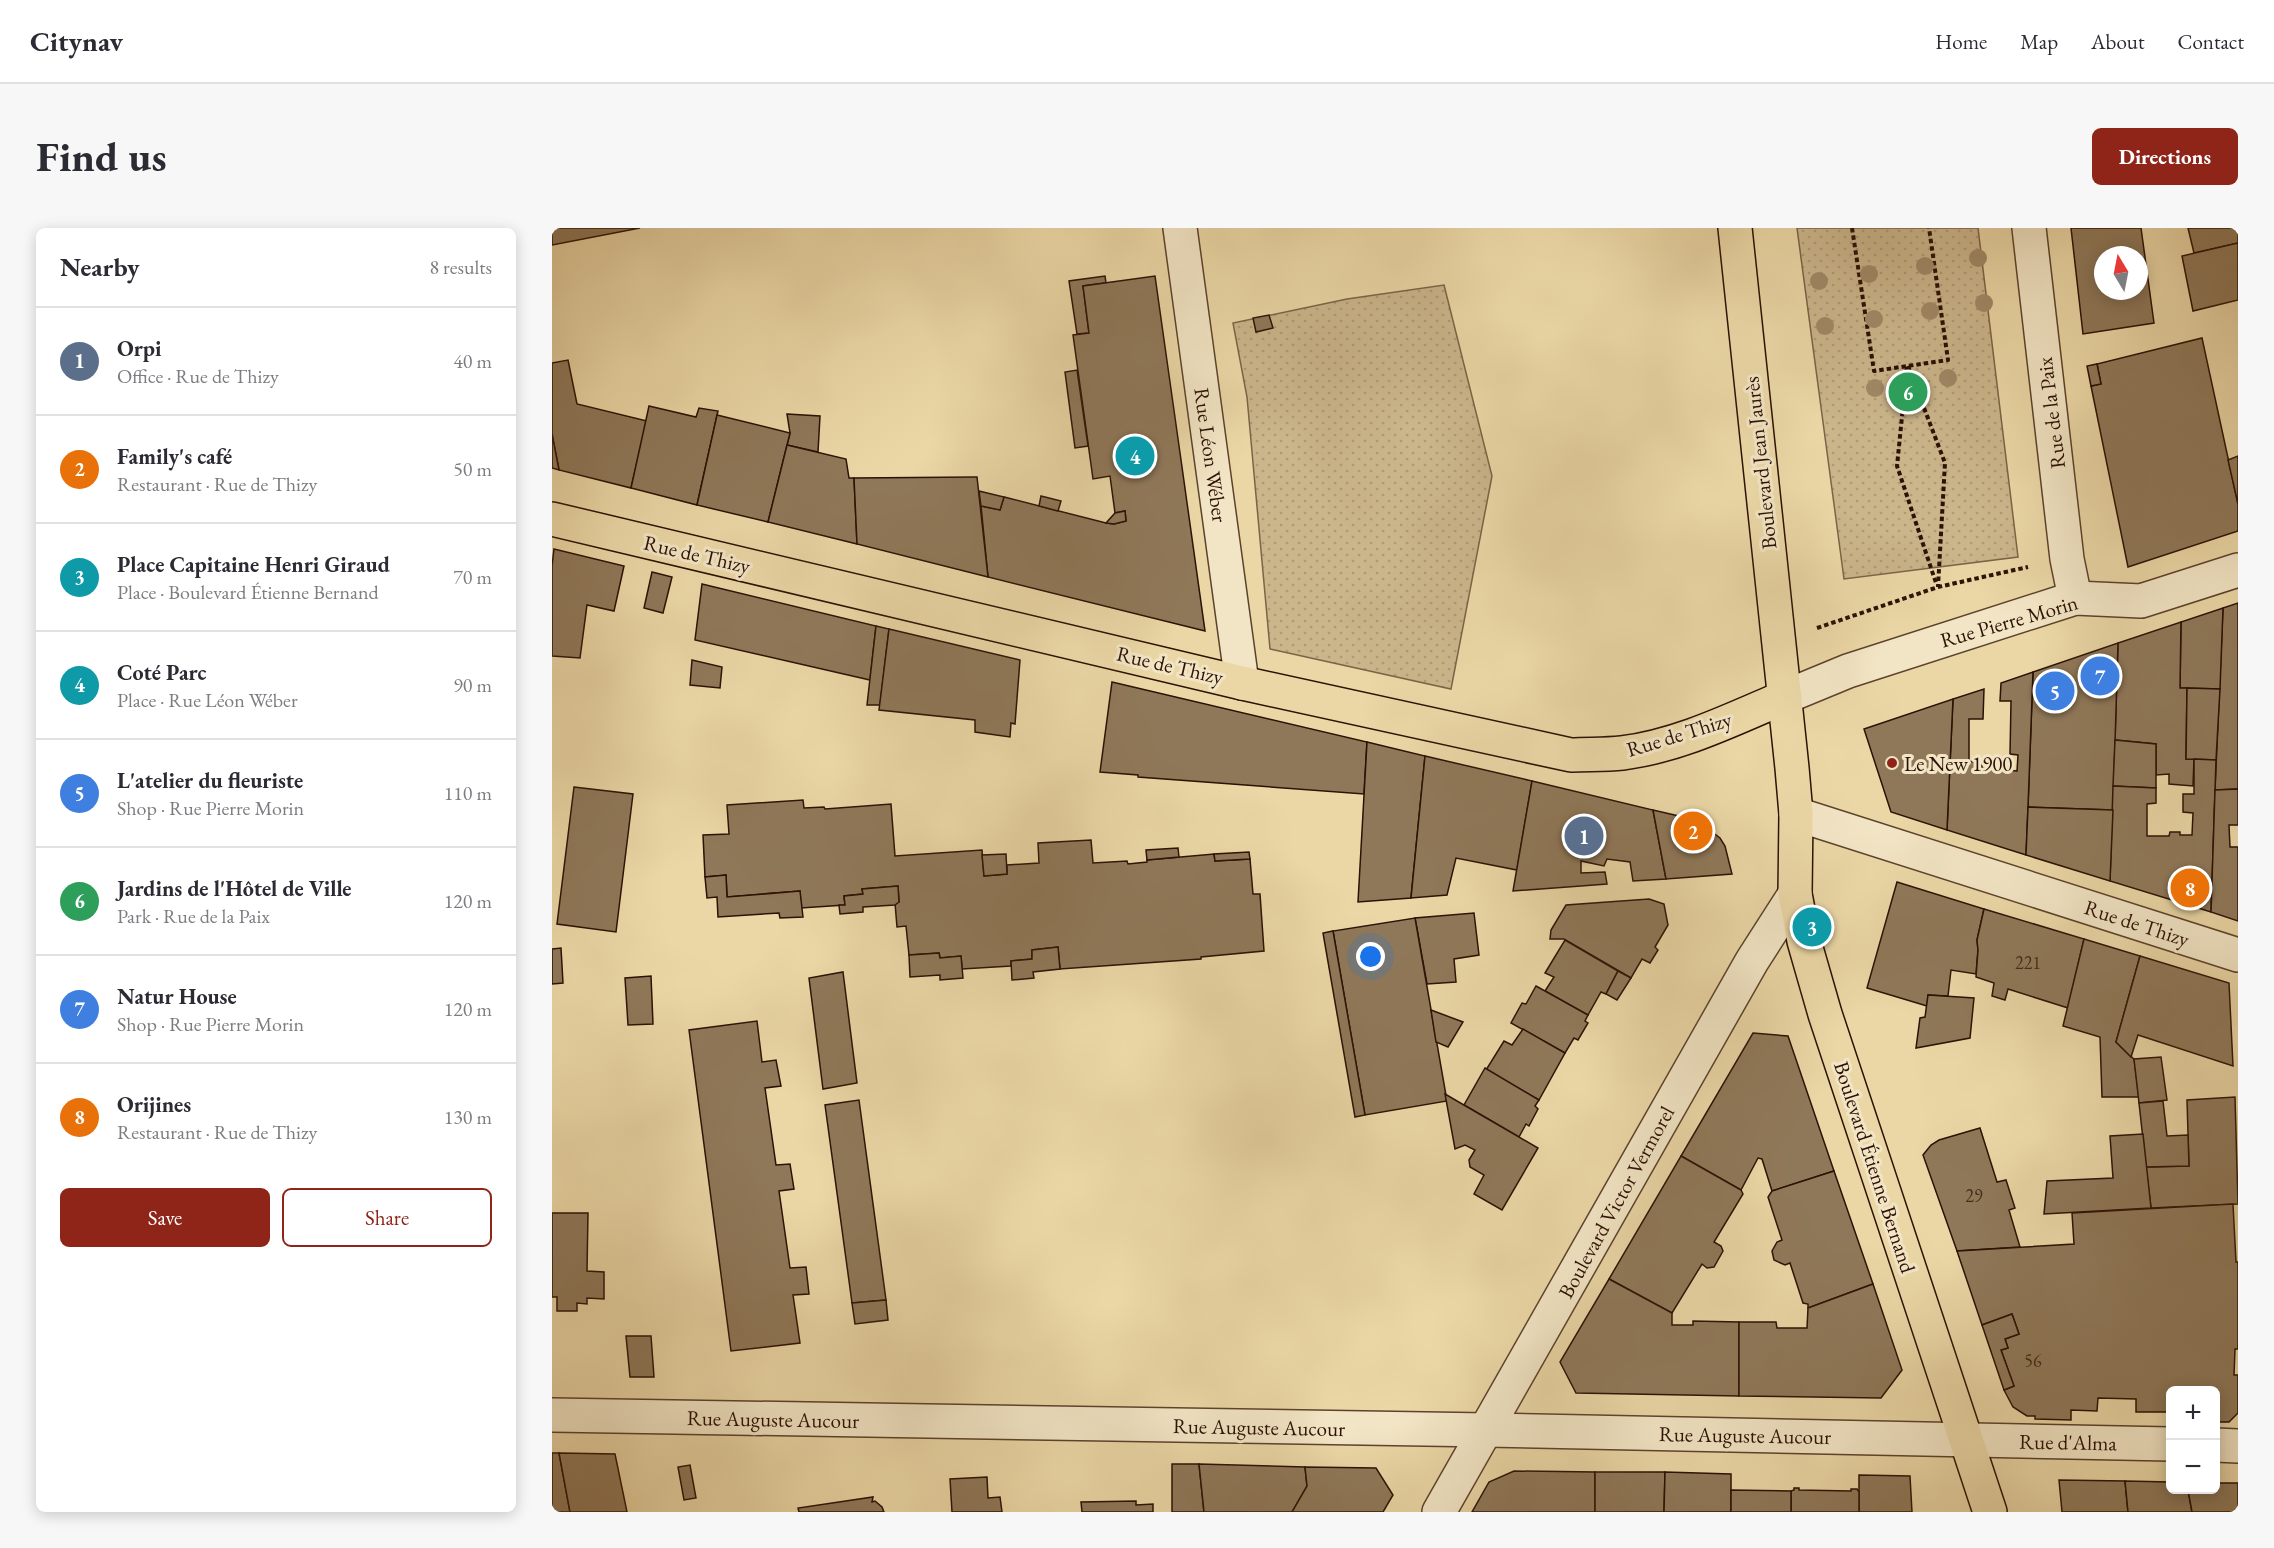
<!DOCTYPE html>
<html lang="en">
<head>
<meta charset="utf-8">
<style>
  :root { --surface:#fff; --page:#f7f7f7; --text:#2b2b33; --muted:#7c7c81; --line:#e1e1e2; --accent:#8f2418 }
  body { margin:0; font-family:"EB Garamond",serif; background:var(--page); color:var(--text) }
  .controls { position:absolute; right:18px; bottom:18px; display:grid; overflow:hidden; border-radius:9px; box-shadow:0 3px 15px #0003 }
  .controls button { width:54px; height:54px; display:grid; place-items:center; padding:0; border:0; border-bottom:2px solid var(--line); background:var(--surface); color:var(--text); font:30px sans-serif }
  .compass { position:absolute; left:1542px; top:18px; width:54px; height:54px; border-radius:50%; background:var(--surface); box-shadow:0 3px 15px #0003; rotate:350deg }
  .you { position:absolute; left:819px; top:729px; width:21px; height:21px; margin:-15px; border:4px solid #fff; border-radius:50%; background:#1a73e8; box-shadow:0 0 0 9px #1a73e833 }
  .badge { display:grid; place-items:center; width:39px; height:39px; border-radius:50%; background:var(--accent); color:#fff; font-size:20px; font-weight:700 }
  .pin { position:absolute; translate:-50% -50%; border:3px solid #fff; box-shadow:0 2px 6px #0006 }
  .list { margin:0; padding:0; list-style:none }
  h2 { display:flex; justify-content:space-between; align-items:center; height:78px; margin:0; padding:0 24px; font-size:26px }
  h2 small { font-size:20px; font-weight:400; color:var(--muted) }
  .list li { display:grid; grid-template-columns:39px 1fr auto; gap:18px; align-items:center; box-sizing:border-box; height:108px; padding:0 24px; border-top:2px solid var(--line) }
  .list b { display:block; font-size:22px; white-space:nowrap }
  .list p { margin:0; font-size:20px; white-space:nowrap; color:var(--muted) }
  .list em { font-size:20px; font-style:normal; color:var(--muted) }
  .actions { display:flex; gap:12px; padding:18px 24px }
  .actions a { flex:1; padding:14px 0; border:2px solid var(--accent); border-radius:9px; text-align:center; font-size:21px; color:var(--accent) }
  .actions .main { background:var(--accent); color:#fff }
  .map { position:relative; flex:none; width:1686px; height:1284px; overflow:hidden; border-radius:9px }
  header { display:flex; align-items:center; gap:36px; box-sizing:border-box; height:84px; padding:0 30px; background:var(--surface); border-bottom:2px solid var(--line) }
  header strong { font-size:28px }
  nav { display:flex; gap:33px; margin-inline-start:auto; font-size:21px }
  .intro { display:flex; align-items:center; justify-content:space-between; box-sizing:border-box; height:144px; padding:0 36px }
  h1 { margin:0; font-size:42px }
  .button { padding:15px 27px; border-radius:9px; background:var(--accent); color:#fff; font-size:21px; font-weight:700 }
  main { display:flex; gap:36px; padding:0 36px }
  aside { flex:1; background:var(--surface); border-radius:9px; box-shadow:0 3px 15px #0003 }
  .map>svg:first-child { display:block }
</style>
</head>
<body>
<header>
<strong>Citynav</strong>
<nav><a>Home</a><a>Map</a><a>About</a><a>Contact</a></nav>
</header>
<div class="intro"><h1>Find us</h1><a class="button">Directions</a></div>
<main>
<aside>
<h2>Nearby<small>8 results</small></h2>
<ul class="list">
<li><span class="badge" style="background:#5c6f8a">1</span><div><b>Orpi</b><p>Office · Rue de Thizy</p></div><em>40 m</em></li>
<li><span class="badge" style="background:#e8710a">2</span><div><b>Family's café</b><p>Restaurant · Rue de Thizy</p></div><em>50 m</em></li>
<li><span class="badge" style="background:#0f9aa8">3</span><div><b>Place Capitaine Henri Giraud</b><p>Place · Boulevard Étienne Bernand</p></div><em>70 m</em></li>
<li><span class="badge" style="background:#0f9aa8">4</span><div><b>Coté Parc</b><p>Place · Rue Léon Wéber</p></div><em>90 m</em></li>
<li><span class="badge" style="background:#3f7fe0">5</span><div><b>L'atelier du fleuriste</b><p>Shop · Rue Pierre Morin</p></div><em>110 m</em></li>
<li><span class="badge" style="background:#2e9e5b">6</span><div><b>Jardins de l'Hôtel de Ville</b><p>Park · Rue de la Paix</p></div><em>120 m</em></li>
<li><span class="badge" style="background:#3f7fe0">7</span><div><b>Natur House</b><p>Shop · Rue Pierre Morin</p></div><em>120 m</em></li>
<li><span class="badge" style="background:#e8710a">8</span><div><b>Orijines</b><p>Restaurant · Rue de Thizy</p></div><em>130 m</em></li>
</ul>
<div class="actions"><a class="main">Save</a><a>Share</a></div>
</aside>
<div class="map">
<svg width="1686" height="1284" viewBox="0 0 1686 1284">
  <defs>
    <pattern id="park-dots" width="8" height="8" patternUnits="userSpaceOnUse" patternTransform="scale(1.5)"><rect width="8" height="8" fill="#cbb58b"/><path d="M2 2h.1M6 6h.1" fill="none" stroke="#ae9b76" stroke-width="1.8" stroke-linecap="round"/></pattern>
  </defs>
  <rect width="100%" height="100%" fill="#ebd7a6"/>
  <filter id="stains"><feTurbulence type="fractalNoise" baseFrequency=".00333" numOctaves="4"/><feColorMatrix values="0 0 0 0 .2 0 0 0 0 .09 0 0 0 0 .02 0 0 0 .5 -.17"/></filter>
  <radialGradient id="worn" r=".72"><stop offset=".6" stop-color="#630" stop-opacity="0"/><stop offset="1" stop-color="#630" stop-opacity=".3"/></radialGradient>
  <g fill="url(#park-dots)" stroke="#7c6348" stroke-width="1.5">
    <path d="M1245,0H1426L1466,329L1292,351Z"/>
    <path d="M892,57L940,248L899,461L718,421L695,169L681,95L795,71Z"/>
  </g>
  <g fill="#8f7859" stroke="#2c1105" stroke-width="1.5" fill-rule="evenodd">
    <path d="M0,0H88L0,17Z"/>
    <path d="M1519,0H1589L1602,95L1531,106ZM1551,27H1587V63H1551Z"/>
    <path d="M1636,0H1686V15L1642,25Z"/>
    <path d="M1686,15V72L1641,83L1630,28Z"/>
    <path d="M553,48L554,55L531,58L537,105L525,106L517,53Z"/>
    <path d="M603,48L630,239L653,403L436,349L429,278L448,282L452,269L554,295L562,296L574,293L573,283L563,285L558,248L541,251L521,107L537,105L531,58Z"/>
    <path d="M717,87L721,100L704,104L701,90Z"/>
    <path d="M1650,110L1686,276V303L1576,339L1539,158L1549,156L1545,136Z"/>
    <path d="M16,132L25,176L95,193L79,260L7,242L0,206V135Z"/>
    <path d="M1545,136L1549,156L1539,158L1535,138Z"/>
    <path d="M525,142L536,218L523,220L513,144Z"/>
    <path d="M97,178L144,189L147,180L166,183L145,277L79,260Z"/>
    <path d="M235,186L268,188L266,224L235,217L238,205Z"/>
    <path d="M165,187L238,205L216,294L145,277Z"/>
    <path d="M0,206L7,242L0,240Z"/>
    <path d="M235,217L294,231L297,250H302L305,316L216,294Z"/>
    <path d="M1686,228V276L1676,232Z"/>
    <path d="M423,249H425L436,349L305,316L302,250Z"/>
    <path d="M427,263L452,269L448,282L429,278Z"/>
    <path d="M489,268L509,273L506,283L487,278Z"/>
    <path d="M573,283L574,293L562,296L554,295L563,285Z"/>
    <path d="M2,321L72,338L62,383L35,377L28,430L0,428V338Z"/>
    <path d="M100,344L120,349L111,385L92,380Z"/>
    <path d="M150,356L324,398L318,452L143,412Z"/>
    <path d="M1686,375V561L1663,562L1671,380Z"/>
    <path d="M1671,380L1668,461L1628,460L1629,394Z"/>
    <path d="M1629,394L1628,460H1635L1634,531H1642L1641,558L1617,556V546L1604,547V516L1563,512L1566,415Z"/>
    <path d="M324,398L337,401L328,477H315Z"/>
    <path d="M337,401L468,432L463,496L459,495L458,509L423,504V492L327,482Z"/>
    <path d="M1566,415L1561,582L1476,579L1481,444Z"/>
    <path d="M140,432L170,439L168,460L138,457Z"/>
    <path d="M1481,444L1476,579L1474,627L1395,602L1401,471L1432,461L1431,491H1417V533L1430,535V540L1465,543L1466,527L1458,526L1459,473H1448L1449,455Z"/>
    <path d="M560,454L815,514L812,566L586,549V547L548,544Z"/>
    <path d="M1635,460L1668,461L1664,532L1634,531Z"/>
    <path d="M1401,471L1395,602L1339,584L1312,501Z"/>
    <path d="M1563,512L1604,516V560L1561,558Z"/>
    <path d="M815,514L873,528L859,670L806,674Z"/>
    <path d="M873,528L980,553L965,642L904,630L895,667L859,670Z"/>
    <path d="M1642,531L1664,532L1659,684L1558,653L1561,558L1604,560V575L1595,576V608H1617L1618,604H1628V607H1640L1641,585L1631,584V566H1642Z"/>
    <path d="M980,553L1101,582L1114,651L1081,653L1078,634L1055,631L1052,638L1029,633V645L1053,644L1055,656L961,663Z"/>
    <path d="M22,559L81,566L64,704L5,696Z"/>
    <path d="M1686,561V597H1677L1678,619H1686V693L1659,684L1663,562Z"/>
    <path d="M251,572L252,580L272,579L273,581L339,576L343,628L430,622L432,648L455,646V637L487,635L486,615L539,612L541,635L575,633L576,636L595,634V632L662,626L663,633L698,631L701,666H708L712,723L649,729V731L508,741L506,719L480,722V731L459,733V738L410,741L409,728L388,730L387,725L357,727L354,698L345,699L343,675L347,674L346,658L310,661L311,666L292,668L293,677L249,680L248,663L175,669L174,647L153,649L151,607L177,606L175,577Z"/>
    <path d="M1476,579L1561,582L1558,653L1474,627Z"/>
    <path d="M1101,582L1144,592L1168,610L1173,618L1180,646L1114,651Z"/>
    <path d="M626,620L627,629L595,632L594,622Z"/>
    <path d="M697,624L698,631L663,633L662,626Z"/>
    <path d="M454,626L455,646L432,648L430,627Z"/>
    <path d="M174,647L175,669L248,663L251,689L228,690L227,685L166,689L165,669L155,670L153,649Z"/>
    <path d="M1345,654L1432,681L1425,712L1426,722L1424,746L1399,742L1396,768L1376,767L1375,778L1315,760Z"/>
    <path d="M346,658L347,674L343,677L311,679V684L288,686L287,677H293L292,668L311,666L310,661Z"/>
    <path d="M1097,671L1112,676L1116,697L1103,719L1106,722L1098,735L1090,731L1079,750L1012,711H998L999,702L1014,677Z"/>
    <path d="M1432,681L1532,711L1516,780L1456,761L1453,772L1440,768L1442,755L1424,749L1426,722L1425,712Z"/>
    <path d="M922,685L927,727L902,731L904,754L875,756L863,690Z"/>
    <path d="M863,690L895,873L813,887L781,703Z"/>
    <path d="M781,703L813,887L803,889L771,705Z"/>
    <path d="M1532,711L1588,728L1564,814L1582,831L1587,869H1550L1548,809L1511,798Z"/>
    <path d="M1013,712L1066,743L1054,766L1049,764L1036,787L993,763L1002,749L993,745Z"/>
    <path d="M506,719L508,741L481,744L482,750L460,752L459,733L480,731V722Z"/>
    <path d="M9,720L11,755L0,756V721Z"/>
    <path d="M387,725L388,730L409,728L411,750L388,752V747L358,749L357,727Z"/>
    <path d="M1588,728L1677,755L1681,838L1586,807L1579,829L1564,814Z"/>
    <path d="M1066,743L1079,750L1065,772L1054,766Z"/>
    <path d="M291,744L305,855L271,861L257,750Z"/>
    <path d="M99,748L101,796L76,797L73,750Z"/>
    <path d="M984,758L1036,787L1033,793L1036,795L1026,812L1022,810L1013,825L959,795L970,775L974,776Z"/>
    <path d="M1376,767L1422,770L1418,810L1364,820L1368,790L1373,789Z"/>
    <path d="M879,782L911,794L896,819L884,814Z"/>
    <path d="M205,793L210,834L224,832L229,858L213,860L224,937L238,936L242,961L227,963L238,1040L254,1039L257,1066L241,1067L248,1115L179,1123L137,802Z"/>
    <path d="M971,801L1013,825L987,872L934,842L952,813L960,817Z"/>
    <path d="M1201,805L1236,808L1282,943L1220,963L1210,931L1206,930L1189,962L1129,928Z"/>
    <path d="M1609,829L1615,872L1587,875L1582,831Z"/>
    <path d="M933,840L987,872L983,878L986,881L977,898L974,896L967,909L912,877Z"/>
    <path d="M893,866L986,920L950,982L922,966L932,947L918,939L917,932L923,922L913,917L903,921Z"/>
    <path d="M1683,869L1686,976L1599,980L1594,939L1637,938L1635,872Z"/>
    <path d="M307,872L334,1072L300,1075L273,877Z"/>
    <path d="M1611,873L1615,908L1636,907L1637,938L1594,939L1587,875Z"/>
    <path d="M1428,900L1445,954L1454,952L1463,980L1457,982L1468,1019L1405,1023L1371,927L1379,917L1387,912Z"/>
    <path d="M1591,906L1599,980L1492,986L1495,953L1561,950L1558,908Z"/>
    <path d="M1129,928L1189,962L1191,966L1162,1014L1169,1018L1171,1023L1162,1039L1155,1040L1150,1036L1120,1085L1057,1051Z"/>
    <path d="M1282,943L1321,1056L1256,1080V1076L1251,1075L1238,1035L1233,1037L1222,1032L1220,1023L1225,1014L1230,1012L1216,969L1220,963Z"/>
    <path d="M1681,976L1684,1034H1686V1121H1683L1682,1147H1686V1185L1677,1194H1664V1162H1618V1184H1584V1171L1546,1170L1545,1183L1519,1182V1192L1483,1191V1188H1475L1461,1179L1452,1162L1462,1158L1449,1122L1456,1120L1453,1111L1467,1106L1460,1086L1430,1097L1405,1023L1522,1016L1520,985Z"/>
    <path d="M0,985H36L35,1043L52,1044V1071L35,1070V1076L25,1075V1083H5V1069H0Z"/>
    <path d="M1057,1051L1120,1085V1097H1141V1093L1187,1094V1168L1024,1165L1008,1134Z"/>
    <path d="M1321,1056L1350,1142L1329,1170L1187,1168V1094H1224L1225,1100H1255L1256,1080Z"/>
    <path d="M334,1072L336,1092L303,1096L300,1075Z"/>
    <path d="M1460,1086L1467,1106L1453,1111L1456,1120L1449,1122L1462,1158L1452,1162L1430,1097Z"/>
    <path d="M74,1108H99L102,1149H78Z"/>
    <path d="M0,1225H7L18,1284H0Z"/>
    <path d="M7,1225L63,1226L75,1284H18Z"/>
    <path d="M620,1236H647L652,1284H620Z"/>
    <path d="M647,1236L753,1239L755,1258L740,1284H652Z"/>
    <path d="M138,1237L144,1270L132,1272L126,1239Z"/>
    <path d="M753,1239L824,1240L841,1267L831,1284H740L755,1258Z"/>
    <path d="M962,1243L1043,1244V1284H920L937,1254Z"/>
    <path d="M1043,1244H1113L1112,1284H1043Z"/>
    <path d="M1113,1244L1179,1246V1284H1112Z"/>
    <path d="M1307,1247L1358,1248L1360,1284H1307Z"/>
    <path d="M435,1249L436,1270L448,1269L450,1284H400L398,1251Z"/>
    <path d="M1507,1252L1573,1253L1576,1284H1510Z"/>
    <path d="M1573,1253L1618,1254V1262H1636L1640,1284H1576Z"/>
    <path d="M1664,1255H1686V1284H1640L1636,1262H1664Z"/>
    <path d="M1242,1260H1247V1262L1299,1263V1261H1305L1307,1264V1284H1239V1263L1242,1262Z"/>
    <path d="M1179,1262L1239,1263V1284H1179Z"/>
    <path d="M321,1269L320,1274L323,1273L330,1279L332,1284H247L246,1280Z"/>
    <path d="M584,1273V1277L601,1276V1284H530L529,1274Z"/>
  </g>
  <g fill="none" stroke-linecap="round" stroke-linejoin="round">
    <defs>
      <g id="minor">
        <path d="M628,0L690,455"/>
        <path d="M1477,0L1515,331L1523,370"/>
        <path d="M1233,469L1296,443L1523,370L1589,373L1686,342"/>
        <path d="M1244,586L1686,727"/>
        <path d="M0,1187L935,1202L1618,1216"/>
        <path d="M1664,1217L1686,1218"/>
        <path d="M887,1284L1200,733L1243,666"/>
      </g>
      <g id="major">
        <path d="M1183,0L1240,540L1244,586L1243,666L1252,713L1273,786L1438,1284"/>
        <path d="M0,291L690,455L1019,527C1036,526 1053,527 1070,525C1127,518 1181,491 1233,469"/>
      </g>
    </defs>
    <use href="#minor" stroke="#5c422d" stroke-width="36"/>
    <use href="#major" stroke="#2c1105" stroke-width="36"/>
    <g stroke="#2c1105" stroke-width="4" stroke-dasharray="4.5 3" stroke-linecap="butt">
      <path d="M1300,0L1322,143L1396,132L1377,0"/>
      <path d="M1356,138L1393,235L1386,359"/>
      <path d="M1355,139L1345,238L1384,355"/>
      <path d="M1265,400L1386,359L1476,339"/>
    </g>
    <use href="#minor" stroke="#f2e5c5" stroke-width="33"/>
    <use href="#major" stroke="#ebd7a6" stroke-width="33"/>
  </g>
  <g fill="#a18967">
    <circle cx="1426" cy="30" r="9"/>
    <circle cx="1373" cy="38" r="9"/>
    <circle cx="1317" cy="46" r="9"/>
    <circle cx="1267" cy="53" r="9"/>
    <circle cx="1432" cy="75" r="9"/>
    <circle cx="1378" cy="83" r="9"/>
    <circle cx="1322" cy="91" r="9"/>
    <circle cx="1273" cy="98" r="9"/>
    <circle cx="1396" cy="150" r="9"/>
    <circle cx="1323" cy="160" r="9"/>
  </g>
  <circle fill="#8f2418" stroke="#f2e5c5" stroke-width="2" cx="1340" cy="535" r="6"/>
  <g text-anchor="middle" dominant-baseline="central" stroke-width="6" stroke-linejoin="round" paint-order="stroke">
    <g font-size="18" fill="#452b1a">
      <text x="1476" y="734">221</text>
      <text x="1422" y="967">29</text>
      <text x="1481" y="1132">56</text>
    </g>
    <g font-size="21" fill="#2c1105" stroke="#f2e5c5">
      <text transform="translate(1499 185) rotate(-97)">Rue de la Paix</text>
      <text transform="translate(659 227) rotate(82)">Rue Léon Wéber</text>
      <text transform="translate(1208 235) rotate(-96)">Boulevard Jean Jaurès</text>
      <text transform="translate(145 326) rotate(13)">Rue de Thizy</text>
      <text transform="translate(1457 393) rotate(-16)">Rue Pierre Morin</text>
      <text transform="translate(618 437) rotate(13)">Rue de Thizy</text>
      <text transform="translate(1127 506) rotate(-17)">Rue de Thizy</text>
      <text transform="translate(1585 695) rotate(18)">Rue de Thizy</text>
      <text transform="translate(1323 939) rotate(72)">Boulevard Étienne Bernand</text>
      <text transform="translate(1064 974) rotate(-61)">Boulevard Victor Vermorel</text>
      <text transform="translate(221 1191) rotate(1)">Rue Auguste Aucour</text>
      <text transform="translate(707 1199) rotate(1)">Rue Auguste Aucour</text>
      <text transform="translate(1193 1207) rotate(1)">Rue Auguste Aucour</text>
      <text transform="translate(1516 1214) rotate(1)">Rue d'Alma</text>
    </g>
    <g font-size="21" fill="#2c1105" stroke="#f2e5c5" text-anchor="start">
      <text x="1352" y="535">Le New 1900</text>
    </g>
  </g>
  <rect width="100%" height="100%" filter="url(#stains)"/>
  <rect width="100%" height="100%" fill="url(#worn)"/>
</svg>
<div class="controls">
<button>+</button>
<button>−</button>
</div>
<svg class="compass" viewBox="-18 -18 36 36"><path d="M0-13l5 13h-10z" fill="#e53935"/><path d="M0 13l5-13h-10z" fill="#7c7c81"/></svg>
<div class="you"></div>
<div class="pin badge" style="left:1032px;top:608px;background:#5c6f8a">1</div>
<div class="pin badge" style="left:1141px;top:603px;background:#e8710a">2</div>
<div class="pin badge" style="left:1260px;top:699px;background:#0f9aa8">3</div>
<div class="pin badge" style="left:583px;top:228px;background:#0f9aa8">4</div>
<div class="pin badge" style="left:1503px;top:463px;background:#3f7fe0">5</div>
<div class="pin badge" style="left:1356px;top:164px;background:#2e9e5b">6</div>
<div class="pin badge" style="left:1548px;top:448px;background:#3f7fe0">7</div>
<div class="pin badge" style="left:1638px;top:660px;background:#e8710a">8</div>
</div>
</main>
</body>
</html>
